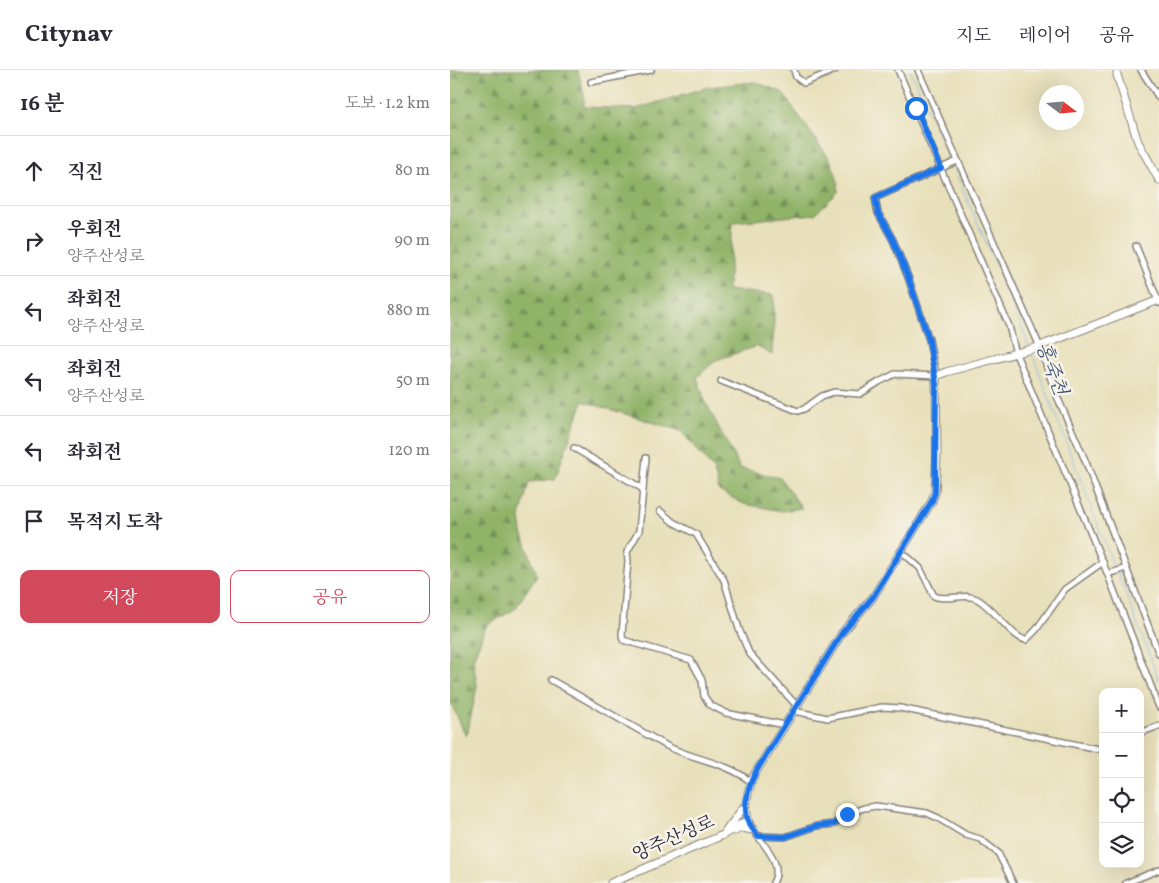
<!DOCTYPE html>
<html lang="ko">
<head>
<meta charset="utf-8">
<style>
  :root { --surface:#fff; --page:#f2f2f3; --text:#2b2b33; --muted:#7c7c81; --line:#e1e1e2; --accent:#d1495b }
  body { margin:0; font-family:Vollkorn,"Noto Serif KR",serif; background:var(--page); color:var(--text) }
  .controls { position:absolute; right:15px; bottom:15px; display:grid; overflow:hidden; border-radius:10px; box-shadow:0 5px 20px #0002 }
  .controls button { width:45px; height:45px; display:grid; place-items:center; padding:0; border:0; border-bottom:1px solid var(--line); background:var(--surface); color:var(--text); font:25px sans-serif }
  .compass { position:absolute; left:589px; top:15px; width:45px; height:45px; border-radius:50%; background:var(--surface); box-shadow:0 5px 20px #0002; rotate:106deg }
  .stop { position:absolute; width:15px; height:15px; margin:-11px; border:4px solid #1a73e8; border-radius:50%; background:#fff }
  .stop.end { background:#1a73e8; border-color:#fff; box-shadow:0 1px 5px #0008 }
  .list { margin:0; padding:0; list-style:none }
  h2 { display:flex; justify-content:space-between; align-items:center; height:65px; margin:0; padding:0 20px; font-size:21px }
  h2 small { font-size:16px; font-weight:400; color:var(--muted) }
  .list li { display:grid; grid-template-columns:32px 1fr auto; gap:15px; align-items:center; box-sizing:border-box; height:70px; padding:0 20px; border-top:1px solid var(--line) }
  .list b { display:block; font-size:19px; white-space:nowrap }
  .list p { margin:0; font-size:16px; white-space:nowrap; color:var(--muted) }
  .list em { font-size:16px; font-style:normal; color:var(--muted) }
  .actions { display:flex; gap:10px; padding:15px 20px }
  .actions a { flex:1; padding:11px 0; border:1px solid var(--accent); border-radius:10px; text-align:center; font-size:18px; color:var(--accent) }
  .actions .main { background:var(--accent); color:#fff }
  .icon { flex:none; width:28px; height:28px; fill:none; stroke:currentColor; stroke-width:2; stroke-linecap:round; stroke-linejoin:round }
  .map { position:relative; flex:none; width:709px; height:813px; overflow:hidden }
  header { display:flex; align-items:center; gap:30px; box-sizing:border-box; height:70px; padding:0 25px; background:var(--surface); border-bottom:1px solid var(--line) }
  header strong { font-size:24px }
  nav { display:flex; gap:28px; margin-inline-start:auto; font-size:18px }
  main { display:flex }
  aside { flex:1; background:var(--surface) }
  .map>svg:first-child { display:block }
</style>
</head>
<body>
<header>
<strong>Citynav</strong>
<nav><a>지도</a><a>레이어</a><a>공유</a></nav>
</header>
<main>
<aside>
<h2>16 분<small>도보 · 1.2 km</small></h2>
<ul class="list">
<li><svg class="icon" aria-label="ahead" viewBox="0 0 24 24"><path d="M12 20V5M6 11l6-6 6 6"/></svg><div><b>직진</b></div><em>80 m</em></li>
<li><svg class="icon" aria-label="right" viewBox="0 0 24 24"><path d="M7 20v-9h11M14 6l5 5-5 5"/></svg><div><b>우회전</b><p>양주산성로</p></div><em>90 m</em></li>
<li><svg class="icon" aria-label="left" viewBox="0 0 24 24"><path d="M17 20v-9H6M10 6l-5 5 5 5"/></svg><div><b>좌회전</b><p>양주산성로</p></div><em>880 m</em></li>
<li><svg class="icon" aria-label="left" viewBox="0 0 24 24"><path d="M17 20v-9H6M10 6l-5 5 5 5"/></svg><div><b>좌회전</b><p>양주산성로</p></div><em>50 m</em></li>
<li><svg class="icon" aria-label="left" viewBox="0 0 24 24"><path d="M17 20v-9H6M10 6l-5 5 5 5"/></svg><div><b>좌회전</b></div><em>120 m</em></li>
<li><svg class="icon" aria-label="arrive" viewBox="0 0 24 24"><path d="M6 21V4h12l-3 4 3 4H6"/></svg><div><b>목적지 도착</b></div></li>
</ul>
<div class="actions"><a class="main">저장</a><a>공유</a></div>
</aside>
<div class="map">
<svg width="709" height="813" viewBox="0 0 709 813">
  <defs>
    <pattern id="forest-firs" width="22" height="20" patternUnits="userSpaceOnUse" patternTransform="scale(1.25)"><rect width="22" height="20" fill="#90b368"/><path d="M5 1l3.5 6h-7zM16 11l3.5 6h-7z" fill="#759157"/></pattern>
  </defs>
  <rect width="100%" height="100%" fill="#f7f3e8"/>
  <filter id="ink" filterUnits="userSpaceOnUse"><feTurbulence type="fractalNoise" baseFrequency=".02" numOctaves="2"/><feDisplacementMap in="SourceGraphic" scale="10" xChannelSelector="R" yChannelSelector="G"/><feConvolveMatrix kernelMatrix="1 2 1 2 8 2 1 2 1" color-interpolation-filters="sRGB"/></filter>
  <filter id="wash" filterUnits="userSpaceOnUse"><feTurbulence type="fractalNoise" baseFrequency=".0096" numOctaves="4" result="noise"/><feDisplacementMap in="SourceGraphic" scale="20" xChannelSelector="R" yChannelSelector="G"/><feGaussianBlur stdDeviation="1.12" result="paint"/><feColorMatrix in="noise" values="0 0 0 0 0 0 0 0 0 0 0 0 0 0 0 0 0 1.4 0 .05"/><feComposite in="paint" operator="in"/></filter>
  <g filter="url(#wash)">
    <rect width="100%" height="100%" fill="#e8e0ba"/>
    <path fill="url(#forest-firs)" stroke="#596a52" d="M0,0H128L134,25V37L186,39L258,17L305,12L332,22L381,91L388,112V122L365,144L283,152L278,220L324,225V250L322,285L307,276L266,290L247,307L255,331L290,398L330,408L352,438L332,441L294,434L269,421L264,400L231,361L133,331L105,409L79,412L70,447L72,463L87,505L65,539L37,555L23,589L27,616L18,661L16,666L0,631Z"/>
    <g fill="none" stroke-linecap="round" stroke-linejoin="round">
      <g stroke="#75b4e8" stroke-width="1">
        <path d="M460,0L500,91"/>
        <path d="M502,95L560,227L579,277"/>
        <path d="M581,281L665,499"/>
        <path d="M667,502L709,610"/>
      </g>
    </g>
  </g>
  <g filter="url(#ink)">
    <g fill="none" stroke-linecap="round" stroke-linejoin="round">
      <defs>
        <g id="street">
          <path d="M344,0L346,7L354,13L385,0"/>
          <path d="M448,0L559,256L566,284L658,505L709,637"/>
          <path d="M468,0L590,277L606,324L635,390L709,584"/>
          <path d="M691,0L709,28"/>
          <path d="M141,12L201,0"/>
          <path d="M686,176L709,233"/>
          <path d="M271,311L348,341L354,339L372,326L384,322L410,324L429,312L445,304L486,306L479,270L458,207L443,170L428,143L425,128L507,91"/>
          <path d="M124,378L193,419"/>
          <path d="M196,388L189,461L177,482L178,491L172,565L173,570L241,590L252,610L254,626L260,635L276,643L335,655"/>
          <path d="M210,441L223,452L246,464L274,510L289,559L299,583L347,636"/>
          <path d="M451,481L470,498L484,526C498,532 514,522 527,529C543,537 562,568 576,570L586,560L615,519L653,492"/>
          <path d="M658,504L676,498"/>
          <path d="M101,610L217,676C244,690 277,692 301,712"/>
          <path d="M344,641L378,648L432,637L450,638L648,679L653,677"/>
          <path d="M690,663L709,656"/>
          <path d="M298,750C306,771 336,789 323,813"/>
          <path d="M309,766L335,767L367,756L384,754L397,744L414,738L426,736L477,743L488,748L516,765L530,769L548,783L563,813"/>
          <path d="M676,813L709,800"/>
        </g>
        <g id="secondary">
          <path d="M667,0V5L688,72L709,110"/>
          <path d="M276,761L296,734"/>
          <path d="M285,761L291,758L304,760"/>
          <path d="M161,813L273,765L298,750C294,735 298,719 304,705L392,563L423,527L482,431L485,422L487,385L486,306L496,302L585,278L709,230"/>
        </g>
      </defs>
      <use href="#street" stroke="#85817a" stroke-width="8"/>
      <use href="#secondary" stroke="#85817a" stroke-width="9"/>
      <use href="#street" stroke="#fff" stroke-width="5"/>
      <use href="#secondary" stroke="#fff" stroke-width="7"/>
    </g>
  </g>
  <g fill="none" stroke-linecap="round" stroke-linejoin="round" filter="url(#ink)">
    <path stroke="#1a73e8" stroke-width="6" d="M397,744L384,754L367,756L335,767L308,766C305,762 301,757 299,753C291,736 300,712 308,698L392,563L423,527L482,431L485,422L486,314L479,270L458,207L443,170L428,143L425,128L491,98L466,38"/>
  </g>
  <g text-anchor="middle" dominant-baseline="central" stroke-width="5" stroke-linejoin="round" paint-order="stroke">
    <g font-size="18" fill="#22223b" stroke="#f7f3e8">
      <text transform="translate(224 769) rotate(-24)">양주산성로</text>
    </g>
    <g font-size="19" font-style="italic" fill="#3f5578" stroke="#f7f3e8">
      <text transform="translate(601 299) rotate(69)">홍죽천</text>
    </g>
  </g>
</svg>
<div class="controls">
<button>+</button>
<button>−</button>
<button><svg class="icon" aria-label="locate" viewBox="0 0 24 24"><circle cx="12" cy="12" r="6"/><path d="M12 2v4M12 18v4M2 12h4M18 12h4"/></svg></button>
<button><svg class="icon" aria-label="layers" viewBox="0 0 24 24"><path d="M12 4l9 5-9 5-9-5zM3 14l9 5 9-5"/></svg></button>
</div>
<svg class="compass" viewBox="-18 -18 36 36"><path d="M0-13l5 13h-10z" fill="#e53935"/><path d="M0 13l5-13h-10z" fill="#7c7c81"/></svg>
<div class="stop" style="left:466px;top:38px"></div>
<div class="stop end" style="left:397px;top:744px"></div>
</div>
</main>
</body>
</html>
